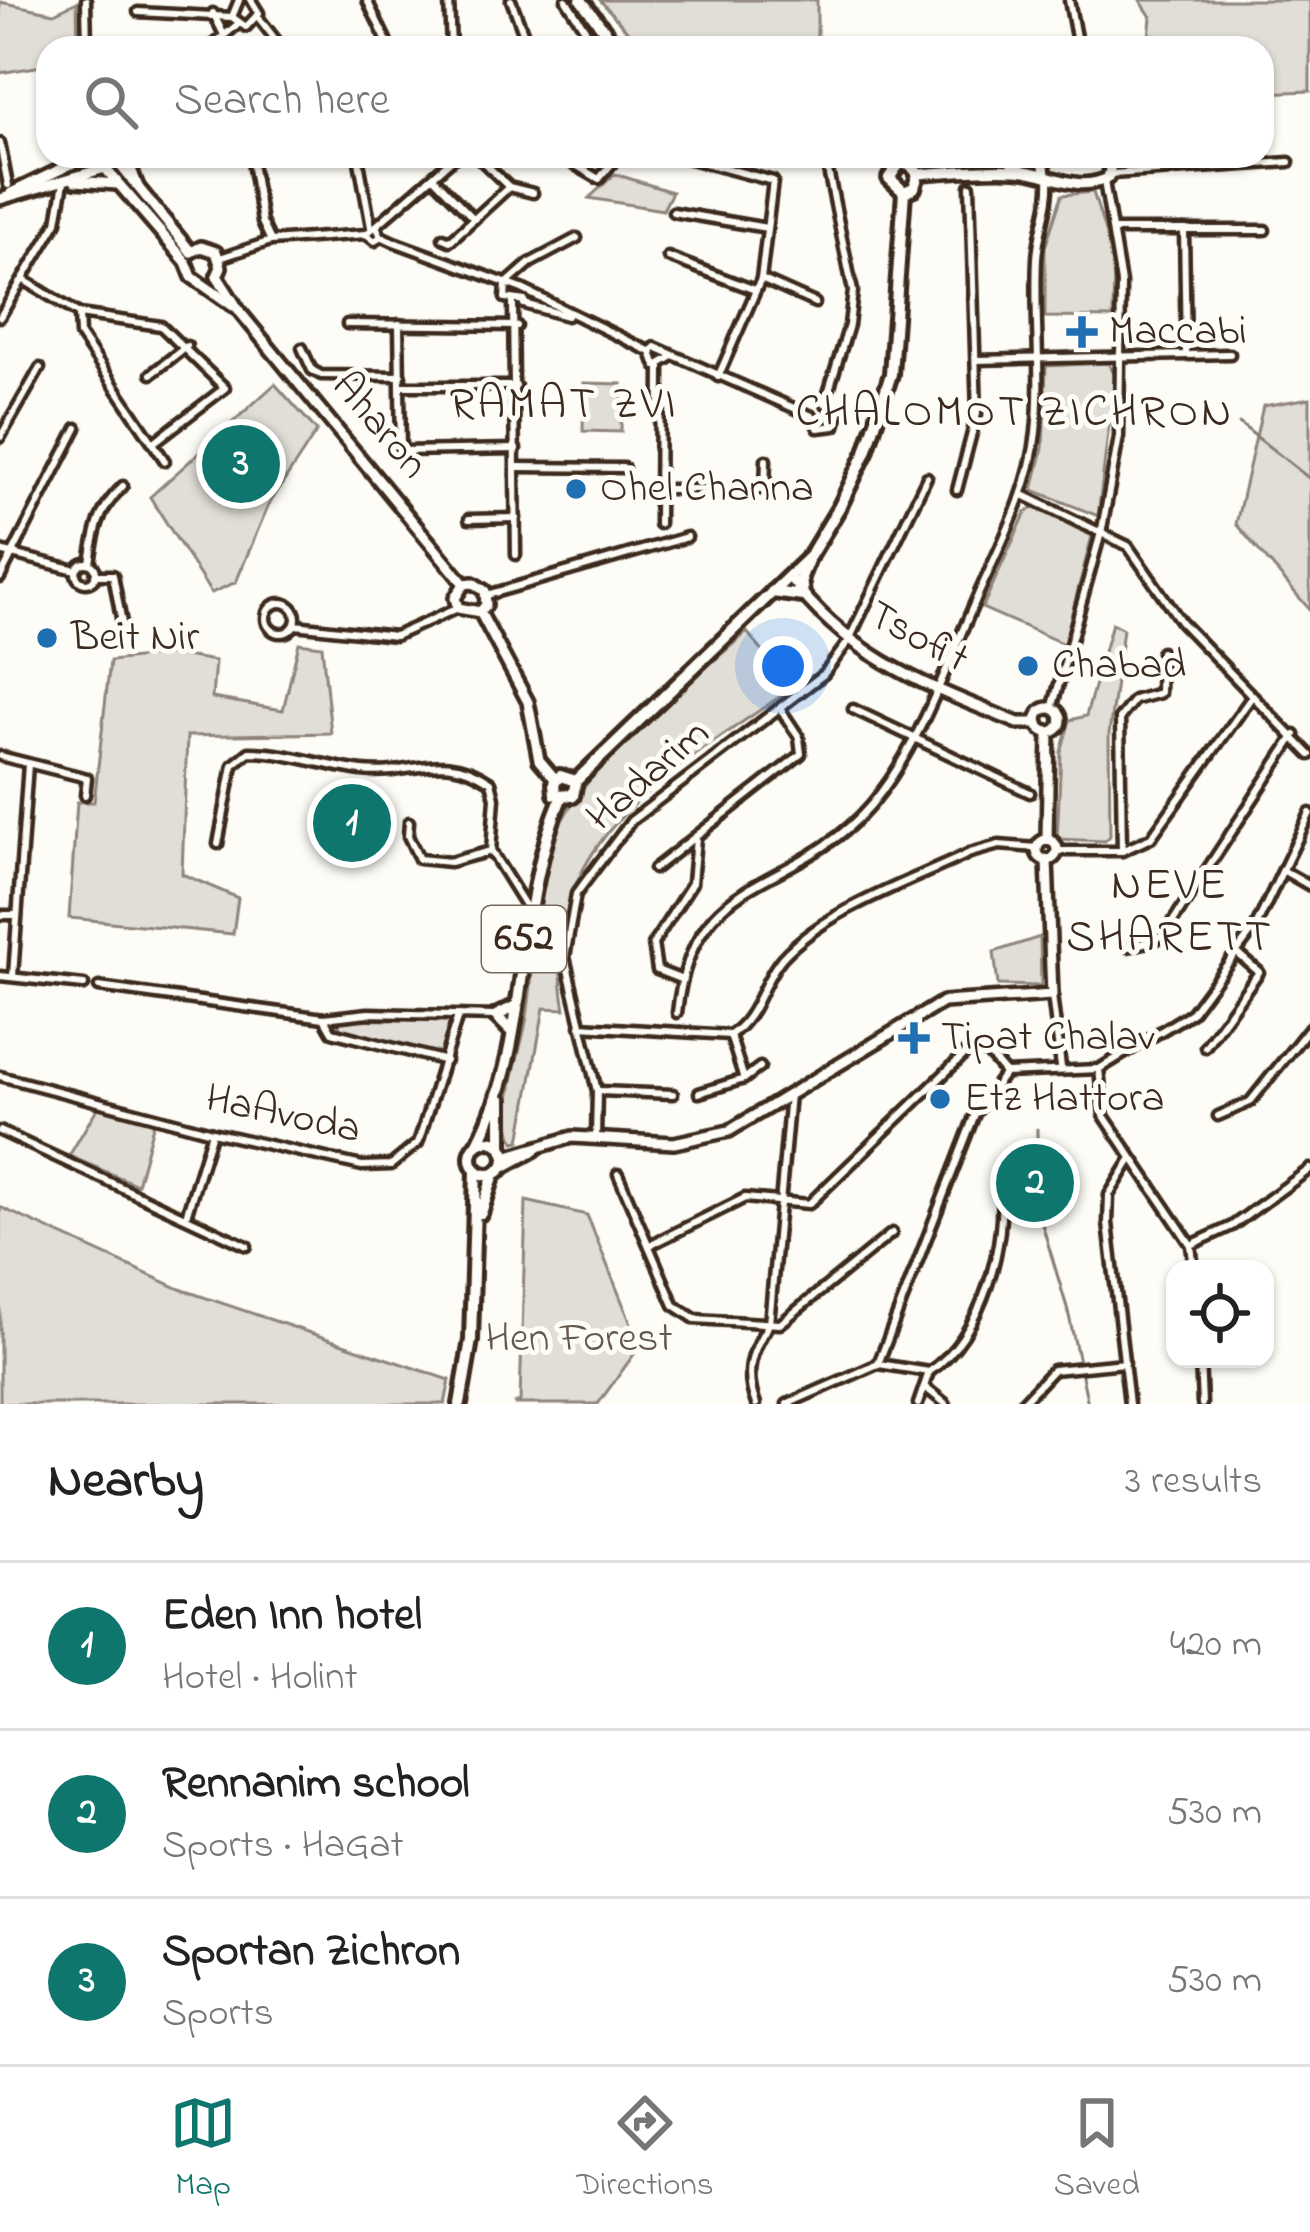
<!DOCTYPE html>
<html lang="en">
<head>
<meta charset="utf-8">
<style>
  :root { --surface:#fff; --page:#f6f6f6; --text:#222; --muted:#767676; --line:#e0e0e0; --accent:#0f766e }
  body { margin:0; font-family:"Indie Flower",sans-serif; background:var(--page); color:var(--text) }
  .controls { position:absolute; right:36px; bottom:36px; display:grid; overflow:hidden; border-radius:24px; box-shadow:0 3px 9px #0004 }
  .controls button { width:108px; height:108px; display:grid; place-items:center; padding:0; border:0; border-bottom:3px solid var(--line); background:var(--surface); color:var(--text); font:60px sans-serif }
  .you { position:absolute; left:783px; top:666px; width:42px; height:42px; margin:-30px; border:9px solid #fff; border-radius:50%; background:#1a73e8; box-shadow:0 0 0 18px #1a73e833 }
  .badge { display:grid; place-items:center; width:78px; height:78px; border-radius:50%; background:var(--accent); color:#fff; font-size:39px; font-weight:700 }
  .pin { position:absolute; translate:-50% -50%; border:6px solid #fff; box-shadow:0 3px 12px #0006 }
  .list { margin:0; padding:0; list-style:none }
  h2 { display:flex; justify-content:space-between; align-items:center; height:156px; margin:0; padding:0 48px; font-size:51px }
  h2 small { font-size:39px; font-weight:400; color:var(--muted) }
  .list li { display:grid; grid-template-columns:78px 1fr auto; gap:36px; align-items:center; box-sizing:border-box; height:168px; padding:0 48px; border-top:3px solid var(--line) }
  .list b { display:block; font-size:45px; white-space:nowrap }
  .list p { margin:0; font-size:39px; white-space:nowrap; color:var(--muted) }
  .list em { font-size:39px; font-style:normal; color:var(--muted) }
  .icon { flex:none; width:66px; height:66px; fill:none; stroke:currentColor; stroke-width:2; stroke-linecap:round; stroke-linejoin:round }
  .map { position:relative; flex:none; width:1310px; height:1404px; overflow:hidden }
  .search { position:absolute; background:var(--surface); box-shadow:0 3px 9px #0004; left:36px; right:36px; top:36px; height:132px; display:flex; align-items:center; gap:30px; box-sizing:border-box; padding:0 42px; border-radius:36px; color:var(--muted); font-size:45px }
  .sheet { height:660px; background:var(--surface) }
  nav { display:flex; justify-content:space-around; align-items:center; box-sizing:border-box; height:168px; border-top:3px solid var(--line); background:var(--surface); font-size:33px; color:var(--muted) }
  nav a { display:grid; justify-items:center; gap:6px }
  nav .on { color:var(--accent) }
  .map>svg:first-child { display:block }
</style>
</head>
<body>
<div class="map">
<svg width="1310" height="1404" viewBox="0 0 1310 1404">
  <rect width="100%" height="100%" fill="#fdfcf7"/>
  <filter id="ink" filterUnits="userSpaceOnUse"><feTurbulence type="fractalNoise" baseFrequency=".00833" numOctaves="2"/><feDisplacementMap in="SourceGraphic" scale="24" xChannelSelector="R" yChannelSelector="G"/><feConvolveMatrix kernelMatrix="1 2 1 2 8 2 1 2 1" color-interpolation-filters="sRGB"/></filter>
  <g filter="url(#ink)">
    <g fill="#e1ded7" stroke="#8e847a" stroke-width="3">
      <path d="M600,0H817V48H642Z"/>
      <path d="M1140,0H1310V91L1262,93V48H1148L1151,17Z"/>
      <path d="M0,2L54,13L77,2L78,48H48V65L0,73Z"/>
      <path d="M615,174L672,192L663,210L589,198Z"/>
      <path d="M1093,192L1114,261L1113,318L1045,317V247L1062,195Z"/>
      <path d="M1108,363L1115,375L1098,516L1033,490L1043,448L1046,366Z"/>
      <path d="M584,383L622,384L621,432L583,431Z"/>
      <path d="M275,384L317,431L268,506L236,582L211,593L150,497Z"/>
      <path d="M1310,398V610L1236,524L1263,406Z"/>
      <path d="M1035,508L1092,536L1064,644L982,608L1026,512Z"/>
      <path d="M1112,623L1123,629L1109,734L1110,836L1105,841L1057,839L1061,752L1070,720L1086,716Z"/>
      <path d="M747,632L792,688C672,773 534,839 565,1009L544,1008L520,1141L514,1142C498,1105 521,1055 527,1016C536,959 534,900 552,844C574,772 689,683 747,632Z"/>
      <path d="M299,643L322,646L331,733L187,736L182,874L238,898L233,934L69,918L77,802H94L110,661L172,654L215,661L212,698L283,710Z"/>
      <path d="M1040,937L1041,986L998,985L994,952Z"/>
      <path d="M335,1019L450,1021L440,1056L341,1028Z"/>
      <path d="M99,1105L154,1122L137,1185L69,1156Z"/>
      <path d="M1048,1153L1050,1204L1020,1210L1021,1155Z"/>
      <path d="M526,1201L587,1215L640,1346L598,1404H514L520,1401Z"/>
      <path d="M0,1207L180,1289L450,1380L445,1404H0Z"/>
    </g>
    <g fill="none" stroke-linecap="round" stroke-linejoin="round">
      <g stroke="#887d74" stroke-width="3">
        <path d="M1239,423L1310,479"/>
        <path d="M1037,1129V1207L1068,1311L1088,1404"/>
      </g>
      <defs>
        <g id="minor">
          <path d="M86,0L87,48"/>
          <path d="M239,0L232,17L246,27L259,13L251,0"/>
          <path d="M367,0L390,48"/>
          <path d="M449,0L451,48"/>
          <path d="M511,0L529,48"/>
          <path d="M566,0L597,48"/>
          <path d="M1069,0L1078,48"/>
          <path d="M138,12L232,17"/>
          <path d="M213,13L224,35"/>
          <path d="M258,17L282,48"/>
          <path d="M209,48L238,24"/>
          <path d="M0,143L8,185"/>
          <path d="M251,156L262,222L271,241"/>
          <path d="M358,156L371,227"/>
          <path d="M477,156L509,187L533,193"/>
          <path d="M560,156L599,179L618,156"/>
          <path d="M679,156L773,181L761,279L718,377"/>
          <path d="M825,156L853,291L849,325L825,403"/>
          <path d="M1118,156L1143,167"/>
          <path d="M1112,174L1289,162"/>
          <path d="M433,177L474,219"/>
          <path d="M673,212L767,228"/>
          <path d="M376,226L456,156"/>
          <path d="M1113,230H1265"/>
          <path d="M1184,230L1186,353"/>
          <path d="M366,234L376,226L381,236L394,242L522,289L651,352L655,347L812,416"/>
          <path d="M443,238L450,241L509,187"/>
          <path d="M668,257L755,290"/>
          <path d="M220,258L271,241L366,234L375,241L381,236"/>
          <path d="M761,279L815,303"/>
          <path d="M24,280L79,314"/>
          <path d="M506,284L530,263L577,238"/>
          <path d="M506,284L505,298L525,301"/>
          <path d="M513,303L516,555"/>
          <path d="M524,304L567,316"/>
          <path d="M79,314L161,326L225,388L153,443"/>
          <path d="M79,314L80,335L165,461"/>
          <path d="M0,317L57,222L64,182"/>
          <path d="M347,324L517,326"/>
          <path d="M399,324L401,451L516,449"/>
          <path d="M302,348L312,370L321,375L401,376"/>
          <path d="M651,352L656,366L670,358"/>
          <path d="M976,360L1230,354"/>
          <path d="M151,374L187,346"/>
          <path d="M401,386H516"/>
          <path d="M812,416L818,428L835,426L839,413L825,403"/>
          <path d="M0,438L40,368"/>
          <path d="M516,467L624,468"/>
          <path d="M660,489H765L766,460"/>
          <path d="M957,490L977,414L970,186"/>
          <path d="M1023,495L1128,546L1181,622L1310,755"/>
          <path d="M469,519L516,518"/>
          <path d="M659,524L660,367"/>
          <path d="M0,551L76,570"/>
          <circle cx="86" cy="573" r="10"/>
          <path d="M90,563C95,530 98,510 123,486"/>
          <path d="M95,575H113L125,639"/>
          <path d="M0,578L77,428"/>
          <path d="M487,595L687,537"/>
          <circle cx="281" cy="618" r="15"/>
          <path d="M295,625L395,636L458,608"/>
          <path d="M853,709L1030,793"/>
          <path d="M1052,709L1102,529L1119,437L1121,283L1104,181"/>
          <path d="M0,756L87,778L85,795"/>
          <path d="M409,822L408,836L419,859L450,862L491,851"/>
          <path d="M218,844L233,765L249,752C287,752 324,766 362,771C413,777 440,748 491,782L495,798L491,851L528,910"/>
          <path d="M1057,851H1122L1151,838L1253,695"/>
          <path d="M1122,851L1120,718L1134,700L1160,693L1161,652"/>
          <path d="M654,869L801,754L799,737L781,710"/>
          <path d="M1284,871L1310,886"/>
          <path d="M0,915H17"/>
          <path d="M1128,947L1156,940L1168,929L1295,735"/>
          <path d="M0,976L84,985"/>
          <path d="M13,976L28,764"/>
          <path d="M680,979L657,970L653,944L692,883L696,838"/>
          <path d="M99,987L324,1018L368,1013L496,1016"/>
          <path d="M1052,995L1061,1067"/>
          <path d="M677,1013C692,866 793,896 871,805C918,749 942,677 971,611C996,552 1029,497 1036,432C1042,375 1034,316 1037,259C1038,231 1051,206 1049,178"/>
          <path d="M324,1018L332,1032L446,1061"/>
          <path d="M580,1026L730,1035L744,1079"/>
          <path d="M730,1035C758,1017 761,982 782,958C828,908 910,882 970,853L999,845L1037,848"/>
          <path d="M1205,1047L1259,972L1236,952"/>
          <path d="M1099,1069L1191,1013L1256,926L1310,813"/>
          <path d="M1099,1069L1104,1116L1191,1245L1194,1269"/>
          <path d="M0,1076L212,1132L362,1166L391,1165L418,1143L458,1016"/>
          <path d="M599,1091L673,1094"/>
          <path d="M699,1093L744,1079L760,1067"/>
          <path d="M1218,1116L1250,1102L1310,1027"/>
          <path d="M0,1131L247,1246"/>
          <path d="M596,1137L597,1091L565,957L576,894L631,821L824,674L848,642L927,477"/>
          <path d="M618,1174L674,1305L695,1319L780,1324L892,1233"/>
          <path d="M186,1216L212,1132"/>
          <path d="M650,1245L745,1198L809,1204L970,1049L987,1052L1005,1073"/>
          <path d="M1191,1245L1232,1226L1310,1169"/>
          <path d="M1200,1359L1202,1404"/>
          <path d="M879,1364L929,1372C983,1335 1008,1242 1000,1180"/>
          <path d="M926,1388L946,1404"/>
          <path d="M756,1404C744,1373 751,1351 769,1324L790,1094"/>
          <path d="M787,1404L878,1364L975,1114L1005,1073L1099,1069"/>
          <path d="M918,1404L929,1372"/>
          <path d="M1021,1404L1053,1370L1125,1363"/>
          <path d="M1129,1404L1108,1223L1109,1195L1130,1161"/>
        </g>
        <g id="tertiary">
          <path d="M126,156L138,187"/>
          <path d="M1043,156L1045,174"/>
          <path d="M115,159L191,252"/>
          <path d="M1012,167L1035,156"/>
          <path d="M105,168L186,262L192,277L233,306"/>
          <path d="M918,174C950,172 983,168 1015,170C1049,171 1074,194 1108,178L1113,156"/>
          <path d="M75,181L117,184"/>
          <path d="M11,193L84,158"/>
          <path d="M0,199L105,168L116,156"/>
          <path d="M191,252L201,247L216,252L221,267L217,276"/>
          <path d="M217,276L240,312L464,584"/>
          <path d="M789,576C848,658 928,686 1018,723H1038"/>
          <path d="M464,584L455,598L458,608L480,612"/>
          <path d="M464,584L473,583L485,591L486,605L480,612"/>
          <path d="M480,612L528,702L539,760L556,780"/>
          <circle cx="1049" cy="720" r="12"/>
          <circle cx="1047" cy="850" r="10"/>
          <path d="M1047,840L1049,732"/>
          <path d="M505,1157L572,1137L674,1143L729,1131L943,1002L1052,995L1047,860"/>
          <path d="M500,1169L535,1150"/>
        </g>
        <g id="primary">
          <path d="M581,0L618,48"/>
          <path d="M899,164L909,163L918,174L914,188L904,192"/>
          <path d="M899,164L889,178L904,192"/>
          <path d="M772,592L803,596L801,577L808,560"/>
          <path d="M576,781L560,776L554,783L555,794L573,796L576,781L810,556L840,506L866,452L891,374L904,192"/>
          <path d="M511,1031L496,1016L514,1007"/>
          <circle cx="488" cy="1158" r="17"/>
          <path d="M478,1143C532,1039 514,910 561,798"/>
          <path d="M501,1146V1100"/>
          <path d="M481,1213L494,1174"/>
          <path d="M460,1404L471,1340L476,1171"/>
        </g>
      </defs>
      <use href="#minor" stroke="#3b2a1e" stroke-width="15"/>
      <use href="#tertiary" stroke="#3b2a1e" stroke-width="18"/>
      <use href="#primary" stroke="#3b2a1e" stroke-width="20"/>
      <use href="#minor" stroke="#fdfcf7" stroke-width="6"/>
      <use href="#tertiary" stroke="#fdfcf7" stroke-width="9"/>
      <use href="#primary" stroke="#fdfcf7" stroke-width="10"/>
    </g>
  </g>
  <g fill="#1f6fb2" stroke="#fdfcf7" stroke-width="4.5">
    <path d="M1076 314h12v12h12v12h-12v12h-12v-12h-12v-12h12z"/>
    <circle cx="576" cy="489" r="12"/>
    <circle cx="47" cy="638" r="12"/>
    <circle cx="1028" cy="666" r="12"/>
    <path d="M908 1020h12v12h12v12h-12v12h-12v-12h-12v-12h12z"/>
    <circle cx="940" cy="1099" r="12"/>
  </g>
  <g text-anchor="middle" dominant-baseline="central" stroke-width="10" stroke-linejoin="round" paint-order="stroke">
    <rect fill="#fdfcf7" stroke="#75695f" stroke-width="3" x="482" y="906" width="84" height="66" rx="9"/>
    <g font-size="39" font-weight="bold" fill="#3b2a1e">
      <text x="524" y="939">652</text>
    </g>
    <g font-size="42" fill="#3b2a1e" stroke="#fdfcf7" text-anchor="start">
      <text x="1109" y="332">Maccabi</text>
      <text x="600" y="489">Ohel Channa</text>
      <text x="71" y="638">Beit Nir</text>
      <text x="1052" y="666">Chabad</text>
      <text x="941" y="1038">Tipat Chalav</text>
      <text x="964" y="1099">Etz Hattora</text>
    </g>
    <g font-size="42" fill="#3b2a1e" stroke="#fdfcf7">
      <text transform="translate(379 426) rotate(50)">Aharon</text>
      <text transform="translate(918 638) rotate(28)">Tsofit</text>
      <text transform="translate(649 776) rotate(-41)">Hadarim</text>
      <text transform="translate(283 1115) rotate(12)">HaAvoda</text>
    </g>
    <g font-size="42" fill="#64574c" stroke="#fdfcf7">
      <text x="579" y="1339">Hen Forest</text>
    </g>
    <g font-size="45" letter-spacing="3" fill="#3b2a1e" stroke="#fdfcf7">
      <text x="564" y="406">RAMAT ZVI</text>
      <text x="1015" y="414">CHALOMOT ZICHRON</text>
      <text x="1170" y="887">NEVE<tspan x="1170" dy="52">SHARETT</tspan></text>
    </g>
  </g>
</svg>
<div class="controls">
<button><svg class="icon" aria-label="locate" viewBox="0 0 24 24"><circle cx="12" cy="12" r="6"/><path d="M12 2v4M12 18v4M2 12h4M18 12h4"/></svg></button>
</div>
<div class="you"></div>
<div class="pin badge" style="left:352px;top:823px">1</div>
<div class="pin badge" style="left:1035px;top:1183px">2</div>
<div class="pin badge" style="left:241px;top:464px">3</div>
<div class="search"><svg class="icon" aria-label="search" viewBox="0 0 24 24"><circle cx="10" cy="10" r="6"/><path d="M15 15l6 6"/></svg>Search here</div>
</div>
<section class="sheet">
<h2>Nearby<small>3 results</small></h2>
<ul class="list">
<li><span class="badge">1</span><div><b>Eden Inn hotel</b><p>Hotel · Holint</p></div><em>420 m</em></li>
<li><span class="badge">2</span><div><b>Rennanim school</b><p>Sports · HaGat</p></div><em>530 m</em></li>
<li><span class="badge">3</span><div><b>Sportan Zichron</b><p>Sports</p></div><em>530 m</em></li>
</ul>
</section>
<nav>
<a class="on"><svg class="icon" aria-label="map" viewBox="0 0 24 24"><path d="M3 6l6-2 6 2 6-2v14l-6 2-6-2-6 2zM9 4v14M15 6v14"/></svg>Map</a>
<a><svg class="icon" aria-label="directions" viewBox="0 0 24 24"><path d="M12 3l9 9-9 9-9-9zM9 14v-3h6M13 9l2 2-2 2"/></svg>Directions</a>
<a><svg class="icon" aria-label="saved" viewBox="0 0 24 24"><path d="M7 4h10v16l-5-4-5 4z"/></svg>Saved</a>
</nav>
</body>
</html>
